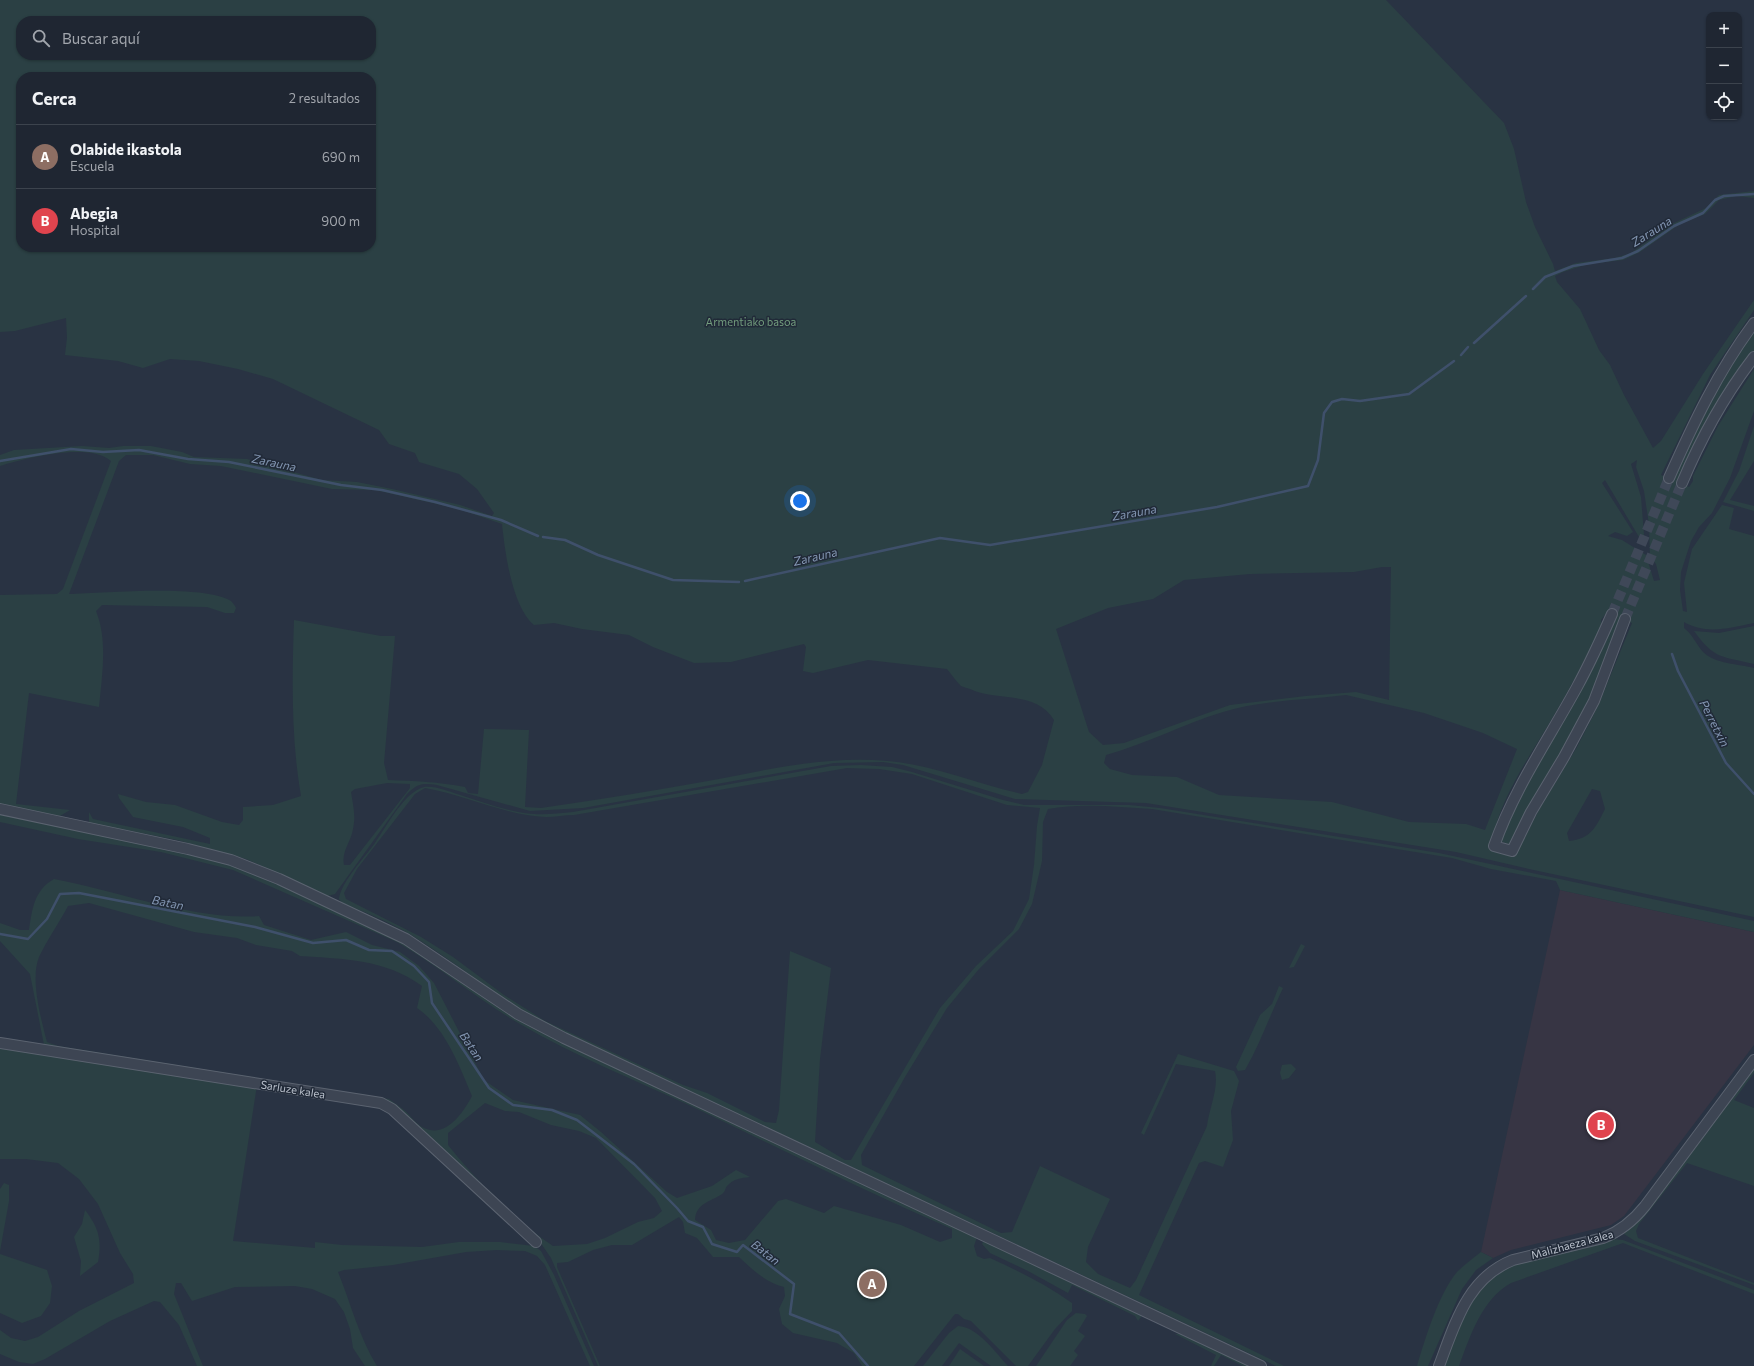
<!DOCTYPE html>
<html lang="es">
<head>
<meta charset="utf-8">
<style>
  :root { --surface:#1f2632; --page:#2c323e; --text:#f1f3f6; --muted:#a1a5ac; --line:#3c434d; --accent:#db2777 }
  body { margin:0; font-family:Commissioner,sans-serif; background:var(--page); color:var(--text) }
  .controls { position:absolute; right:12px; top:12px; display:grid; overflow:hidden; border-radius:8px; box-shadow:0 1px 3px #0004 }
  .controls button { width:36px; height:36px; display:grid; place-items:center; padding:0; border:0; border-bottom:1px solid var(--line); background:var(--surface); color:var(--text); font:20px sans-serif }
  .you { position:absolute; left:800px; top:501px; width:14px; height:14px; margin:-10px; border:3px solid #fff; border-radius:50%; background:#1a73e8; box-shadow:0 0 0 6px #1a73e833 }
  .badge { display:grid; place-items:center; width:26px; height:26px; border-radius:50%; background:var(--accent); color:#fff; font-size:13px; font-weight:700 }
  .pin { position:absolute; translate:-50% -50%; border:2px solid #fff; box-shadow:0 1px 4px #0006 }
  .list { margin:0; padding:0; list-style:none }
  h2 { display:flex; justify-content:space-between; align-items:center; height:52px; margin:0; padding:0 16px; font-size:17px }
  h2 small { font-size:13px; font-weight:400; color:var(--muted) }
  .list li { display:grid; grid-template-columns:26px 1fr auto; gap:12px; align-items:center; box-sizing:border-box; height:64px; padding:0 16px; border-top:1px solid var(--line) }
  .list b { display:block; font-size:15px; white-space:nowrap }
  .list p { margin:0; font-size:13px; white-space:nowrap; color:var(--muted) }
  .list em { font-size:13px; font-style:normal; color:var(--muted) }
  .icon { flex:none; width:22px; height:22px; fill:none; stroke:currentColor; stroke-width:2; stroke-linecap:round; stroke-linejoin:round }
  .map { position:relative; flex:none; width:1754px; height:1366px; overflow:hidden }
  .search { position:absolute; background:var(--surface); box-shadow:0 1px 3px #0004; left:16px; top:16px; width:360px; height:44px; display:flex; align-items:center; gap:10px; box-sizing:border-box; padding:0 14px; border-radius:16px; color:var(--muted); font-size:15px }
  .panel { position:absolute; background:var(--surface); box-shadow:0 1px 3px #0004; left:16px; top:72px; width:360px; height:180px; border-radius:16px }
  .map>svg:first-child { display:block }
</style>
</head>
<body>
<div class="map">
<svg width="1754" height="1366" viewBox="0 0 1754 1366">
  <rect width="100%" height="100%" fill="#293343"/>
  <path fill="#373544" d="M1560,890L1754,932V1045L1624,1216L1611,1225L1511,1250L1493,1258L1481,1252Z"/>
  <g fill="#2b4044" fill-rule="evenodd">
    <path d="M0,0H1386L1504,123L1514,149L1526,202L1535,227L1553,264L1555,271L1576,263L1615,258L1631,253L1670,225L1706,208L1719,195L1754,191V198L1736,196L1719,200L1705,214L1680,224L1640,252L1623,260L1588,264L1563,272L1555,276L1557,282L1580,309L1599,350L1610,365L1624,395L1653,448L1661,441L1703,374L1754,300V310L1710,375L1661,475L1667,478L1713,392L1754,328V352L1680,483L1689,487L1693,481V476L1718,426L1754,369V411L1730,478L1712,513L1699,527L1691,541L1681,572L1680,590L1683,611L1687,612L1684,583L1692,549L1722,505L1734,508L1729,529L1754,536V623C1729,628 1707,635 1684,622V628C1693,635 1696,644 1703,652C1715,664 1739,664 1754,668V917L1529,869L1456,852L1146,803L1015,799L903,765L883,762L834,763L583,808L530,811L437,785C422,783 418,783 407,794L335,894L328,896L246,859L177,840L89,823V812L93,819L210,844V838L183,827L133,817L119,798L118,794L146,802L175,805L222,822L239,825L243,820V807L273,805L301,796C291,739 292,678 294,620L381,636H395L384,763L388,780C414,781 439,782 465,787L468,793L478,794L484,729L529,730L525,807L541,808C597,800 653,791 708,781C767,770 827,755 888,761C934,765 977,784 1022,794L1028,792L1042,765L1054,720C1036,690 997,702 970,689C967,688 963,687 961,686C956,681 951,674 947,669L868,660L813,673L803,671L806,647L804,644L731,662L694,663L653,647L629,635L582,629L554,623L534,625C512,607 505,552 502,524L459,509L375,490L332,489L221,466L190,464L153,455H126L119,461L69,594C105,593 203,584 231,601C233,603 235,606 236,608L234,613H225L207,607L102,605L96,611C108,641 102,675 99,707L29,693L16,804L70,810L60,816L0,804V595L57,594L63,589L111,461C89,442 26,458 0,466V455L14,450L82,446L109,448L123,446H151L182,452L194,457L247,459L322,480L357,482L392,489L460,505L492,516L494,513L477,489L459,474L419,462L415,453L389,444L379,430L273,379L238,369L199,361L170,359L143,368L118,361L65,355L67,338L66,318L15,331L0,332ZM21,21H371V55H21ZM21,77H371V247H21ZM1637,460L1636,467L1644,491L1649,525L1650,557L1656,564L1660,580L1654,581L1646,555L1622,540L1608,536L1615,532L1627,536L1633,532L1602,483L1605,480L1645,547L1641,497L1631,464ZM1382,567H1391L1389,700L1356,692L1306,696L1230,705L1124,743L1103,745L1089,732L1056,629L1108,608L1153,599L1184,580L1250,574L1354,572ZM1607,612L1615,617L1595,663L1531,773L1500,841L1511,845C1526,806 1551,773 1571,737C1592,699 1606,659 1622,620L1632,623L1598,706L1577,747L1540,808L1523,841L1514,853L1492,845C1497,801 1531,755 1553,717C1571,687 1587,656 1602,625L1601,620ZM1346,695L1424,713L1483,733L1517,749L1485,830L1466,824L1409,822L1332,802L1219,795L1177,777L1132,775L1110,769L1104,763L1106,755C1146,744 1183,724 1223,712C1261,700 1306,700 1346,695ZM387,783L410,784V788L350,865H344C341,852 351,842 353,829C356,816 353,805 351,792L355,789ZM1592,789L1600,791L1605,809C1596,827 1591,839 1569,841L1567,833Z"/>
    <path d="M1754,426V461L1730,500L1754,506V511L1723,502L1739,471Z"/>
    <path d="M1754,626V664C1722,656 1715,660 1694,631L1719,633Z"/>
    <path d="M861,765L892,767L912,772L1003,800L1024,805H1129L1160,808L1439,853L1754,921V932L1560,890L1556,881L1491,869L1452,858L1152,809C1119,807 1081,803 1048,809L1043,822L1042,861L1032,904L1019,929L979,969L947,1008L905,1077L861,1155L862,1165L1001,1233L1012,1232L1040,1166L1110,1199L1088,1247L1086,1262L1098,1274L1130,1288L1136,1280L1207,1126C1209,1109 1219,1088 1215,1071L1176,1064L1144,1135L1141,1133L1178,1054L1234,1071L1239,1081L1231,1111L1233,1140L1223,1167L1205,1161L1199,1163L1139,1295L1284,1366H1276L530,1016C489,990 452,960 411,935C389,922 365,912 342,903L339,899C341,882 365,857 375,843C386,827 402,797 419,789C429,783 447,791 457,794C482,802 508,812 534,814C547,815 560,813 573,812L831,766ZM847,768L879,769L912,774L1007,805L1040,808L1037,826L1034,865L1029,899L1013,931L976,966L940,1008L851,1160H845L815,1142L820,1059L831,968L790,951L779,1110L776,1123L765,1122L707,1093L683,1085L545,1021L504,995L453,957L421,937L346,899L344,893L357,869L415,794L425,788C466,795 504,815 546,817C555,817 565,815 574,815Z"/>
    <path d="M0,814L155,846L227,864L284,886L384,931L421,953L527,1025L977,1237L974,1246L977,1256L984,1259L990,1258C1019,1271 1047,1285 1072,1303V1311L1055,1329L1028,1366H1016L971,1321L964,1319L958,1314H955L914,1366H862L854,1353L837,1343L793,1333L782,1324L779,1309L785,1296L784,1287C765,1282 753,1270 739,1257H713L697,1238L685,1233L683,1222L679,1217L632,1245H612L593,1250L568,1262L557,1263V1267L600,1366H598L551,1258L540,1242L395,1108L44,1045L30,974L0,941V923L20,930H29C32,910 34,890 54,879C117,891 197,921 259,916L264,925L311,940L346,932L372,945L400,952L419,966L434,983L484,1080L513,1100L580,1115L601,1132L667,1192L677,1198L712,1186L736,1170L750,1177C741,1178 733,1179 727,1186C725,1189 725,1192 722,1194C710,1202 696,1203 695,1220L711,1230L716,1240L729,1243L745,1240L778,1201L786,1199L824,1213L834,1206L901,1225L940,1242L952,1238V1229C865,1191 779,1148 693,1107C635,1080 575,1056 520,1024C477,999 440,967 397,942L233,870L161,852L78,839L0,822ZM89,903L194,932L237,938L256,945L292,951L300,956C344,959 385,959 422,986L417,1008C445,1027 459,1065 472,1096C463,1113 445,1140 422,1127C415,1123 410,1115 404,1110C399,1106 394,1103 389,1099L58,1046L47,1042C41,1019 30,979 39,957C47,940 59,923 68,906ZM485,1103L505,1111L519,1112L551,1125L579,1131L596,1138L655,1198L662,1211L654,1218L638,1222L605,1238L587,1244L553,1246C515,1221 477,1181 448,1145V1133Z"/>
    <path d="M1301,944L1305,946L1294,967L1289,968Z"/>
    <path d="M1279,986L1283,988C1270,1015 1260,1044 1245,1070L1238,1071L1236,1067L1260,1015L1272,1004Z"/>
    <path d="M0,1047L257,1085L233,1241L315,1248V1242L342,1245L422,1247L459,1242H500L534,1246L541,1251L554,1275L594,1366H590L545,1265L537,1256L525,1251L497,1250L466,1252L393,1265L344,1270L338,1272C351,1304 359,1337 377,1366H365L353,1348L350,1329L344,1312L335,1299L312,1289L295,1286L235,1287L192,1301L181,1283H176L174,1294L203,1366H197L179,1325L160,1302L154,1301L110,1321L45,1359L33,1364L19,1362L0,1354V1330L11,1338L25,1341L38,1337L79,1311L134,1283L133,1274L120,1253L98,1204L79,1179L58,1163L26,1159H0Z"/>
    <path d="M1291,1064L1296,1069L1289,1078L1282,1080L1280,1073L1282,1065Z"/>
    <path d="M1754,1068V1073L1734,1100L1754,1108V1186L1687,1163L1639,1224L1636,1231L1638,1238L1754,1283V1285L1635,1241L1624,1234Z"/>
    <path d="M4,1183L9,1185V1201L0,1251V1189Z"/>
    <path d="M85,1210C99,1228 102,1240 98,1262L80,1276L81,1261L74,1237L82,1224Z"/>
    <path d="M1614,1239L1623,1240L1754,1290V1294L1623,1243L1511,1283C1482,1299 1470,1336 1459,1366H1443C1451,1345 1464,1308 1478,1291C1508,1256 1571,1249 1614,1239Z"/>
    <path d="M984,1240L1141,1315V1317L1138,1321L1135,1316L1072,1285L1068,1293L1028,1271L990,1253L982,1244Z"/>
    <path d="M1481,1252L1493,1258L1476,1270L1462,1289L1428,1366H1417C1425,1339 1439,1293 1457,1272C1464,1265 1473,1258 1481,1252Z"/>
    <path d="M0,1254L47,1270L52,1286L50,1303L41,1316L22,1323L0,1313Z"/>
    <path d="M1076,1313L1085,1314L1087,1316L1078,1331L1085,1336L1074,1351L1078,1355L1070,1366H1036L1067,1320Z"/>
    <path d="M958,1326C978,1327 995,1352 1008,1366H991L959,1343L942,1366H923L949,1333Z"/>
    <path d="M1175,1334H1183L1250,1366H1243L1221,1355L1214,1366H1211L1216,1355Z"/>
    <path d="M960,1349L984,1366H949Z"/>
  </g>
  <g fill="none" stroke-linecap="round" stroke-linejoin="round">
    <g stroke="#3f506b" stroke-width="2.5">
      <path d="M1533,289L1545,277L1573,266L1622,258L1638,251L1674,226L1703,213L1715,200L1724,196L1754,194"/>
      <path d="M1474,343L1526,296"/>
      <path d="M1461,355L1468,347"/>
      <path d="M0,461L71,449L103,452L139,450L188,459L229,462L341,485L382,490L435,502L501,520L538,536"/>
      <path d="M543,537L565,540L598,555L673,580L739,582"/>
      <path d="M745,581L940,538L990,545L1217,507L1308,486L1318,460L1324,413L1332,402L1342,399L1360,401L1409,394L1454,361"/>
      <path d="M1672,654L1678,671L1726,763L1754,794"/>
      <path d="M0,934L28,939L47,919L60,894L79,893L255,927L313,943L346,940L369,950L392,951L414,966L429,982L432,1003L489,1088L513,1105L552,1110L577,1120L634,1164L677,1208L688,1221L703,1227L712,1244L737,1252L743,1245L794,1284L790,1314L839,1333L868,1366"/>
    </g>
    <g stroke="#3f4858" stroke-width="10" stroke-dasharray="10 5" stroke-linecap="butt">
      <path d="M1612,614L1669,478"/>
      <path d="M1625,619L1682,483"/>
    </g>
    <defs>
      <g id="minor">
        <path d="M1669,478C1693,424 1718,371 1754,323"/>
        <path d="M1682,483C1701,438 1724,396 1754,357"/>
        <path d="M1612,614C1601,639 1590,663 1577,687C1548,740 1514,789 1494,846L1512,851L1531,812L1564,757L1594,701L1625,619"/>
        <path d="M0,809L188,849L231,860L279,879L406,939L518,1014L564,1038L1261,1366"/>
        <path d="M0,1043L381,1103L392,1109L536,1242"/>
        <path d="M1439,1366C1455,1324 1467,1278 1513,1260L1603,1238C1621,1231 1633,1221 1645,1206L1754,1060"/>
      </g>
    </defs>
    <use href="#minor" stroke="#5b6370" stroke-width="12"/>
    <use href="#minor" stroke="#3d4553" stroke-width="10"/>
  </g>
  <g text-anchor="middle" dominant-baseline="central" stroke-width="3" stroke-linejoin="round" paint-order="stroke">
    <g font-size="11" fill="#729c7d" stroke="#212a38">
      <text x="751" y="321">Armentiako basoa</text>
    </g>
    <g font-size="11" fill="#bac1cc" stroke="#212a38">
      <text transform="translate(293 1089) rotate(9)">Sarluze kalea</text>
      <text transform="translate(1572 1244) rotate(-15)">Malizhaeza kalea</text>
    </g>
    <g font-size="12" font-style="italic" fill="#8396b2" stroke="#212a38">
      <text transform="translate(1651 231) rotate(-32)">Zarauna</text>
      <text transform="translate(274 462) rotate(12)">Zarauna</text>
      <text transform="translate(1134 512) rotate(-10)">Zarauna</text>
      <text transform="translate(815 556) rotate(-13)">Zarauna</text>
      <text transform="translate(1715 723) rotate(63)">Perretxin</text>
      <text transform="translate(168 902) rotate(11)">Batan</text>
      <text transform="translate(472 1046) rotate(56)">Batan</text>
      <text transform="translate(766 1252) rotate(38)">Batan</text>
    </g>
  </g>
</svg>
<div class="controls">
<button>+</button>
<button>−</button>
<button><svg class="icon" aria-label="locate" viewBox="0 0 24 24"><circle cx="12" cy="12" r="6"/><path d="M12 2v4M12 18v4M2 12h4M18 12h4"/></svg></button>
</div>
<div class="you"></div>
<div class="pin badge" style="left:872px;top:1284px;background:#8d6e63">A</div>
<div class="pin badge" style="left:1601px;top:1125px;background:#e0444e">B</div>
<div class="search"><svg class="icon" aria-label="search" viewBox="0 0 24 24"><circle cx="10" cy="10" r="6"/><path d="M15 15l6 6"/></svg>Buscar aquí</div>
<section class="panel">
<h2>Cerca<small>2 resultados</small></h2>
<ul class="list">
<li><span class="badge" style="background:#8d6e63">A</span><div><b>Olabide ikastola</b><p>Escuela</p></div><em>690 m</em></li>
<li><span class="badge" style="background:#e0444e">B</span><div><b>Abegia</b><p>Hospital</p></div><em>900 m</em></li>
</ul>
</section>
</div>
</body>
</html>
